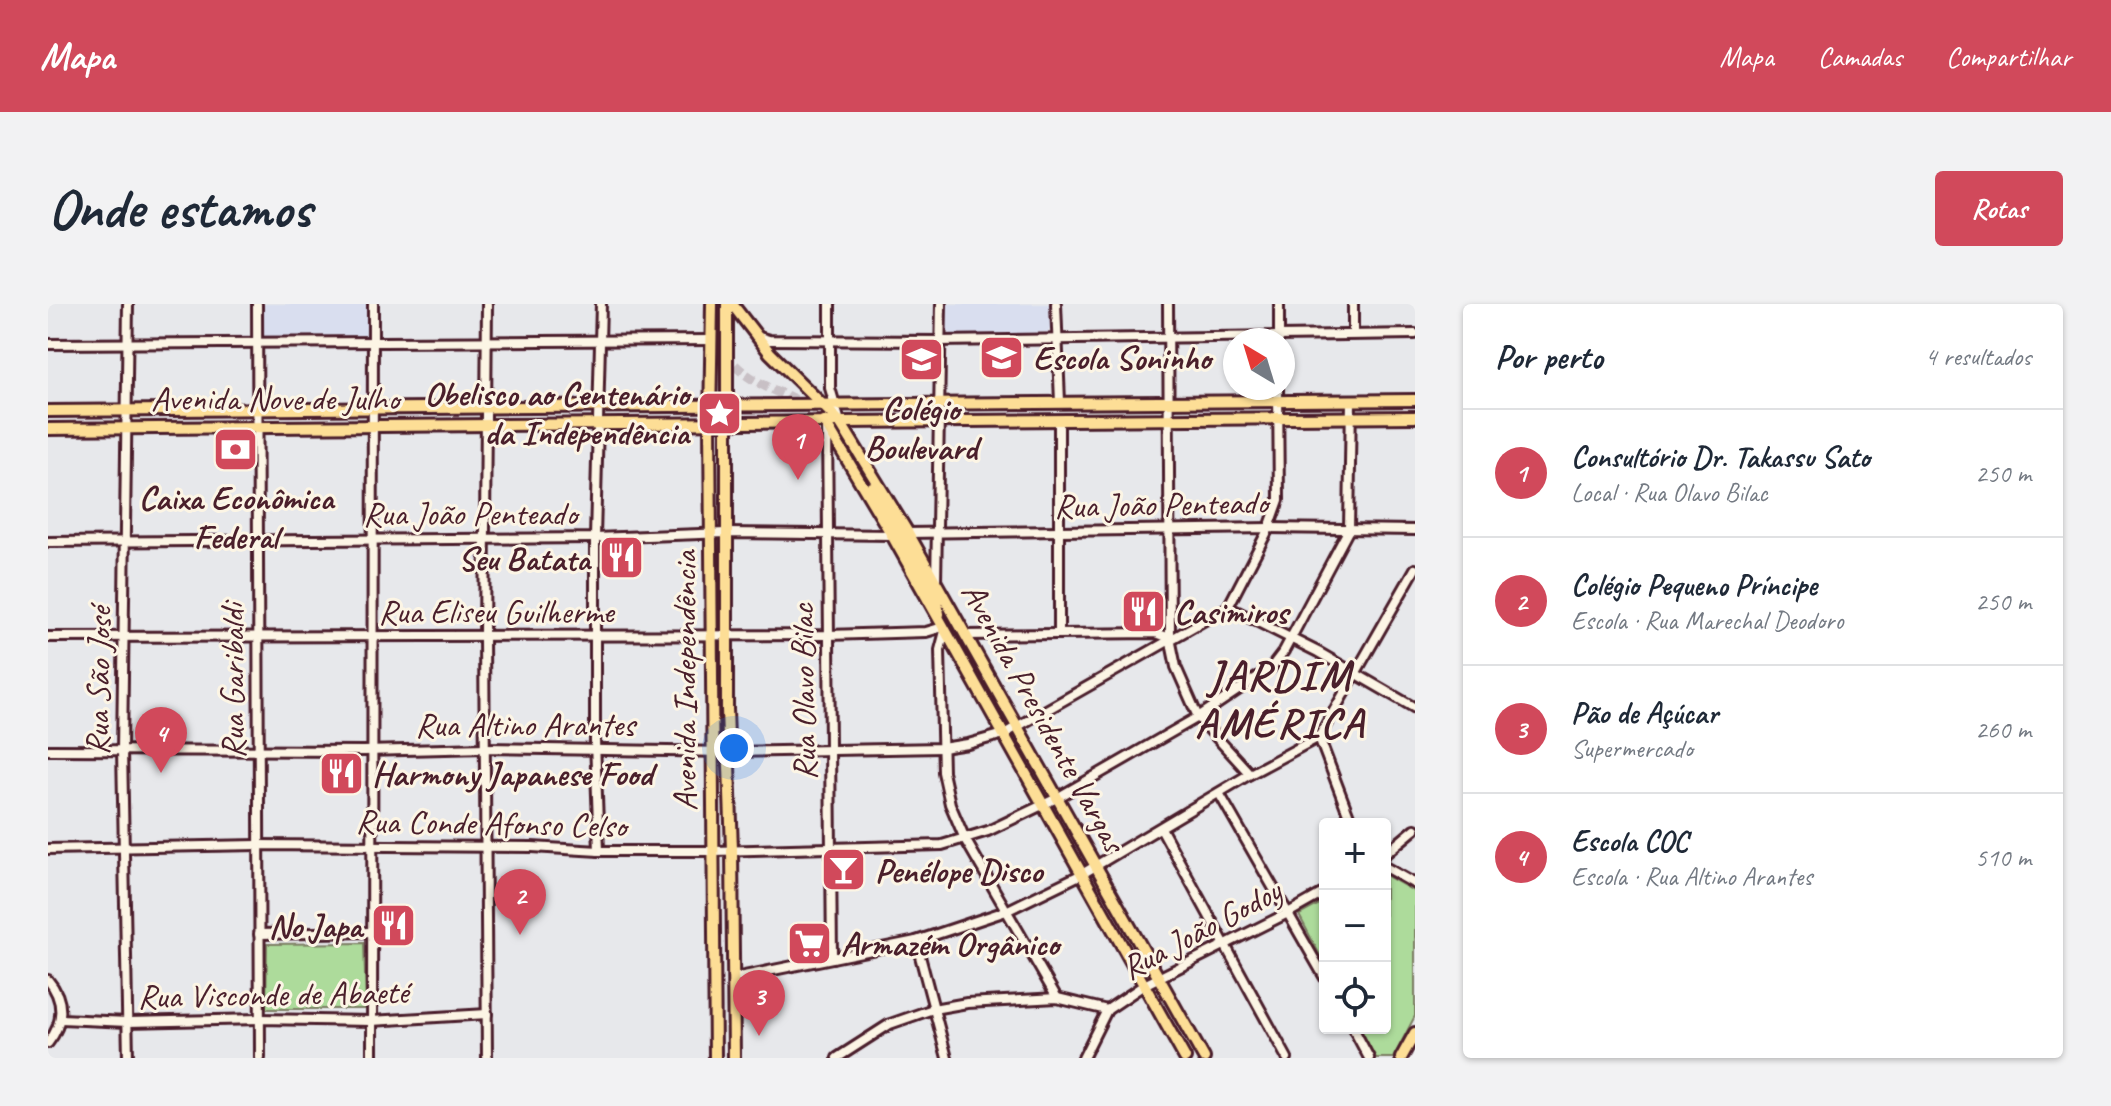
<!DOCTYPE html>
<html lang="pt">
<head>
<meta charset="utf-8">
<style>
  :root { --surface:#fff; --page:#f2f2f3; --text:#1f2937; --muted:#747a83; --line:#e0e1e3; --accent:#d1495b }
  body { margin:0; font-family:Caveat,sans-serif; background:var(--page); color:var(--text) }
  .controls { position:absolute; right:24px; bottom:24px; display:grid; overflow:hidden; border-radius:8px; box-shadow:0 2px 6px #0004 }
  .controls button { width:72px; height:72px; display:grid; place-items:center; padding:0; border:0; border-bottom:2px solid var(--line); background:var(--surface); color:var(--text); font:40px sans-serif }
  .compass { position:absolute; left:1175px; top:24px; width:72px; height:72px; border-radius:50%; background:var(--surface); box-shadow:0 2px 6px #0004; rotate:322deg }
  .you { position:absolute; left:686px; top:444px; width:28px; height:28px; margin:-20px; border:6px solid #fff; border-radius:50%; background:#1a73e8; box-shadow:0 0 0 12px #1a73e833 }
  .badge { display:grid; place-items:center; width:52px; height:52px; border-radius:50%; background:var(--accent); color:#fff; font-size:26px; font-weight:700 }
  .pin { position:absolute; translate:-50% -66px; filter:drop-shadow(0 2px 4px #0008) }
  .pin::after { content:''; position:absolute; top:42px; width:28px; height:24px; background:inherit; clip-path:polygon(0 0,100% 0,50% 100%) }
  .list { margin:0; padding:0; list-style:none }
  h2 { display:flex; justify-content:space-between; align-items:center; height:104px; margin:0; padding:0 32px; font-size:34px }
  h2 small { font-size:26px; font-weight:400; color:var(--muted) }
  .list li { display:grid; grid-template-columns:52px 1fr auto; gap:24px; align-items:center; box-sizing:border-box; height:128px; padding:0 32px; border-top:2px solid var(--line) }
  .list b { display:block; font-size:30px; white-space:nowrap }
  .list p { margin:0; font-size:26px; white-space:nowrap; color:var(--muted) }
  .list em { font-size:26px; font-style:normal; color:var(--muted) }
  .icon { flex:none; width:44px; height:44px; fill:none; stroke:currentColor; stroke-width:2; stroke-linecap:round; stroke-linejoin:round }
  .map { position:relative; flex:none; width:1367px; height:754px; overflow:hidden; border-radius:8px }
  header { display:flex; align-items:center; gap:48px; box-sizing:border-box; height:112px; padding:0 40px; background:var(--accent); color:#fff }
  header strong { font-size:38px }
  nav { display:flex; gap:44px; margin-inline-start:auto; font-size:28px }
  .intro { display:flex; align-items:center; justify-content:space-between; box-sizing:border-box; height:192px; padding:0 48px }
  h1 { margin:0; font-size:56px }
  .button { padding:20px 36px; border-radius:8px; background:var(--accent); color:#fff; font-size:28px; font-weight:700 }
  main { display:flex; gap:48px; padding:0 48px }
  aside { flex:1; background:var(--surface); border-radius:8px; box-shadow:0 2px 6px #0004 }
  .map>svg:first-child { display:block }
</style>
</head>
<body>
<header>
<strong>Mapa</strong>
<nav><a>Mapa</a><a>Camadas</a><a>Compartilhar</a></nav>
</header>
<div class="intro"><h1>Onde estamos</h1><a class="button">Rotas</a></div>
<main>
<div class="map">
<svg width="1367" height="754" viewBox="0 0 1367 754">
  <rect width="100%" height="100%" fill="#e7e8eb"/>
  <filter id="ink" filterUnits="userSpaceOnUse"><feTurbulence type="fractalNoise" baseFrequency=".0125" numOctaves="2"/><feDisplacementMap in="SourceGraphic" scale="16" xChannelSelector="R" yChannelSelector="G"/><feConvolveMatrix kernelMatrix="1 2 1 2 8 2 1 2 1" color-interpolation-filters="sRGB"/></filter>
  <g filter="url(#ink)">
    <g fill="#d9deef">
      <path d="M214,0H320V34L214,35Z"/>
      <path d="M898,0H1006V21L999,28L904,32L899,28Z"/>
      <path d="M882,41L884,44V67H862V42Z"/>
      <path d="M947,41H961L960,64H947Z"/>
    </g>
    <g fill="#addb9b" stroke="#7c7d63" stroke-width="2">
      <path d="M1337,571L1367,588V712L1345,754H1328L1312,724H1337Z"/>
      <path d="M1277,597V661L1251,611Z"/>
      <path d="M316,639L318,705H218L219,640Z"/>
    </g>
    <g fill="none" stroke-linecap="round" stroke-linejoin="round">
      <path stroke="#c8c0c5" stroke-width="10" stroke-dasharray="10 5" stroke-linecap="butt" d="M668,21C676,81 738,84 778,113C791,123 800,140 807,154"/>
      <defs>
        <g id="minor">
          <path d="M80,0L74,446L80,754"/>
          <path d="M209,0L212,754"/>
          <path d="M439,0L436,333L439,754"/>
          <path d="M782,0V84L792,118"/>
          <path d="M1008,0L1012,98"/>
          <path d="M1120,0L1122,334L1128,363L1150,413L1202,470"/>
          <path d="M1305,30V0"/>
          <path d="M708,32L721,36L891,37L1367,30"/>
          <path d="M1231,35V0"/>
          <path d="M0,40L664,36"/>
          <path d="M779,122L784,654"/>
          <path d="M860,229L1221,224L1367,226"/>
          <path d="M0,238L547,234L678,229L844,231"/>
          <path d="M888,278L893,0"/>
          <path d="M1180,303L1270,348L1367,404"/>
          <path d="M897,327L892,346L895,468L902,500L917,535L1009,694"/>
          <path d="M1011,330V116"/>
          <path d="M918,331L1108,329L1122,334"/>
          <path d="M0,333L780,331L878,328L895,323"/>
          <path d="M1271,433L1304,520"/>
          <path d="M0,446L316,447L438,444L680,448L894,444L920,440L956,430L1180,303L1221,224L1231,196L1230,84"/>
          <path d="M1171,489L1277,674"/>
          <path d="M1113,524L1239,754"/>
          <path d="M0,545L210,541L484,543L551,547H666L894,541L940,527L1009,494L1150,413L1223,364L1236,347L1301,225L1303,96"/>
          <path d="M551,547L547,437V234L553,0"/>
          <path d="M1337,550L1367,525"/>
          <path d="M1337,563L1367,580"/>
          <path d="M211,630L323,628"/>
          <path d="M868,637L899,754"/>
          <path d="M686,674L868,637L958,607L1034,570L1202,470L1271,433L1367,265"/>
          <path d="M0,676C17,696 16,719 0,739"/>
          <path d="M13,715L80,718L212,715L323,717L439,710"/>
          <path d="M1305,724L1321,754"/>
          <path d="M324,754L325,0"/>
          <path d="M789,754L842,720L885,705L919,699L1009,694L1059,706"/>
          <path d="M1035,754L1059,706L1096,681L1240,609L1277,588"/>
        </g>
        <g id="major">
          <path d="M664,0L662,118L667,754"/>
          <path d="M679,0V405L684,546L686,754"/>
          <path d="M684,0L722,49L792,118L860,229L1156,754"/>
          <path d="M0,107L1367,96"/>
          <path d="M776,117L844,231L1137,754"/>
          <path d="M0,125L1367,113"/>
          <path d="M824,183L888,294L891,310"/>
          <path d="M1353,754L1367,729"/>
        </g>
      </defs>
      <use href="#minor" stroke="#4a1f2b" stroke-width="14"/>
      <use href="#major" stroke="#4a1f2b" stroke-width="16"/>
      <use href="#minor" stroke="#fcf5e5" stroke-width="8"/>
      <use href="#major" stroke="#fdde96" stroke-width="10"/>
    </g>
  </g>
  <defs>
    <symbol id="school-square" viewBox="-11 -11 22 22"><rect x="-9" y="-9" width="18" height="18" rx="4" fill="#d1495b" stroke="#fcf5e5"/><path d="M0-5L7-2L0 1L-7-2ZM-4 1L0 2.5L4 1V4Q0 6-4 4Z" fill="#fff"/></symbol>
    <symbol id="sight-square" viewBox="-11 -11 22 22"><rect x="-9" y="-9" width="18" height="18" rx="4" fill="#d1495b" stroke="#fcf5e5"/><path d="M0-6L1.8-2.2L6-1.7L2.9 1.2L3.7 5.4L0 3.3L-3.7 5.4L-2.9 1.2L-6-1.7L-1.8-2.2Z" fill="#fff"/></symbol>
    <symbol id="bank-square" viewBox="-11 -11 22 22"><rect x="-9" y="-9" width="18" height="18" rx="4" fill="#d1495b" stroke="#fcf5e5"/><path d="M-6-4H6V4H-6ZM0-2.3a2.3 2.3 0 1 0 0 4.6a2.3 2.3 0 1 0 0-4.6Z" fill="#fff"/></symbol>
    <symbol id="restaurant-square" viewBox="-11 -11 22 22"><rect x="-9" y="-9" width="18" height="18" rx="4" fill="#d1495b" stroke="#fcf5e5"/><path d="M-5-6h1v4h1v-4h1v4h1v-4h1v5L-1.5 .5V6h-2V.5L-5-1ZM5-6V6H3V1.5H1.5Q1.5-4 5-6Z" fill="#fff"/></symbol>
    <symbol id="bar-square" viewBox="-11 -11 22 22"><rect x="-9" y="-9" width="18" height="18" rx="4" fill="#d1495b" stroke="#fcf5e5"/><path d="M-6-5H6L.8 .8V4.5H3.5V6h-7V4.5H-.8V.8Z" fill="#fff"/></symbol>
    <symbol id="supermarket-square" viewBox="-11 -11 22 22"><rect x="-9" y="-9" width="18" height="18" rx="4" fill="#d1495b" stroke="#fcf5e5"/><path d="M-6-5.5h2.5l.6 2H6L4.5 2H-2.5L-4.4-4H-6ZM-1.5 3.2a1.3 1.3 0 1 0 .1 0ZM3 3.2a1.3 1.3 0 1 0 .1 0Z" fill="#fff"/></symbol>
  </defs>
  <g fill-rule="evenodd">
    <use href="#school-square" x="928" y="28" width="51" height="51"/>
    <use href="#school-square" x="848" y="30" width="51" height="51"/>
    <use href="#sight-square" x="646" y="84" width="51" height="51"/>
    <use href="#bank-square" x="162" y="120" width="51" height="51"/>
    <use href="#restaurant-square" x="548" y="228" width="51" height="51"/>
    <use href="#restaurant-square" x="1070" y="282" width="51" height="51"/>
    <use href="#restaurant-square" x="268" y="444" width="51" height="51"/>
    <use href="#bar-square" x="770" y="540" width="51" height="51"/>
    <use href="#restaurant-square" x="320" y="596" width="51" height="51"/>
    <use href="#supermarket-square" x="736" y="614" width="51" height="51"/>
  </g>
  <g text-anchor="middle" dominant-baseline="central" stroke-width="6" stroke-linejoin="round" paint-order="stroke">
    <g font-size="34" font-weight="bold" fill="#4a1f2b" stroke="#fcf5e5" text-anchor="start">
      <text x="985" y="53">Escola Soninho</text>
      <text x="641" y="89" text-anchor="end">Obelisco ao Centenário<tspan x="641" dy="39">da Independência</tspan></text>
      <text x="873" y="104" text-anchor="middle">Colégio<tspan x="873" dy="39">Boulevard</tspan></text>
      <text x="188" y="193" text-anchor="middle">Caixa Econômica<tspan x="188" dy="39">Federal</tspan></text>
      <text x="542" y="254" text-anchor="end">Seu Batata</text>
      <text x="1126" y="307">Casimiros</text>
      <text x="324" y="469">Harmony Japanese Food</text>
      <text x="827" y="566">Penélope Disco</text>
      <text x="314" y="621" text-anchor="end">No Japa</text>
      <text x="793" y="639">Armazém Orgânico</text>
    </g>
    <g font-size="34" fill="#4a1f2b" stroke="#fcf5e5">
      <text x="227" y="94">Avenida Nove de Julho</text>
      <text transform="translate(1113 200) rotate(-1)">Rua João Penteado</text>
      <text x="422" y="209">Rua João Penteado</text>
      <text x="448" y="307">Rua Eliseu Guilherme</text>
      <text transform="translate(50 377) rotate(-89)">Rua São José</text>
      <text transform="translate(184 377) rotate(-90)">Rua Garibaldi</text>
      <text transform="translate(636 377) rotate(-90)">Avenida Independência</text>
      <text transform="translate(755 388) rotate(-91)">Rua Olavo Bilac</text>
      <text transform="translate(996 413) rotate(61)">Avenida Presidente Vargas</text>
      <text x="477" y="420">Rua Altino Arantes</text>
      <text transform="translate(443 519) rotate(1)">Rua Conde Afonso Celso</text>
      <text transform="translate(1153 625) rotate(-28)">Rua João Godoy</text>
      <text transform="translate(225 690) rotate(-1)">Rua Visconde de Abaeté</text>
    </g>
    <g font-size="42" font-weight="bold" letter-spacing="2" fill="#4a1f2b" stroke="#fcf5e5">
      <text x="1232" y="371">JARDIM<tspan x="1232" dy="48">AMÉRICA</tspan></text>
    </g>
  </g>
</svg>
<div class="controls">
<button>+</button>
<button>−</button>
<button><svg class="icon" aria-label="locate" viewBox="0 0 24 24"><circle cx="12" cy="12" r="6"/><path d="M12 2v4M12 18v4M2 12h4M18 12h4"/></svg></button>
</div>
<svg class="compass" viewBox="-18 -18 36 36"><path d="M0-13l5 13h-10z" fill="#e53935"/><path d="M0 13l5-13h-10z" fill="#747a83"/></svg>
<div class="you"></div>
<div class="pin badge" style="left:750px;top:176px">1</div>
<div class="pin badge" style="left:472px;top:631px">2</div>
<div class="pin badge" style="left:711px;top:732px">3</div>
<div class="pin badge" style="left:113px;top:469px">4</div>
</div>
<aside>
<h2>Por perto<small>4 resultados</small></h2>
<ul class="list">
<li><span class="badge">1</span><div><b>Consultório Dr. Takassu Sato</b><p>Local · Rua Olavo Bilac</p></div><em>250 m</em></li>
<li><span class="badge">2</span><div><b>Colégio Pequeno Príncipe</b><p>Escola · Rua Marechal Deodoro</p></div><em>250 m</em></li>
<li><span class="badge">3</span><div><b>Pão de Açúcar</b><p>Supermercado</p></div><em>260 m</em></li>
<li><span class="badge">4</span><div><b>Escola COC</b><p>Escola · Rua Altino Arantes</p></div><em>510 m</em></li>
</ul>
</aside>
</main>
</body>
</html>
